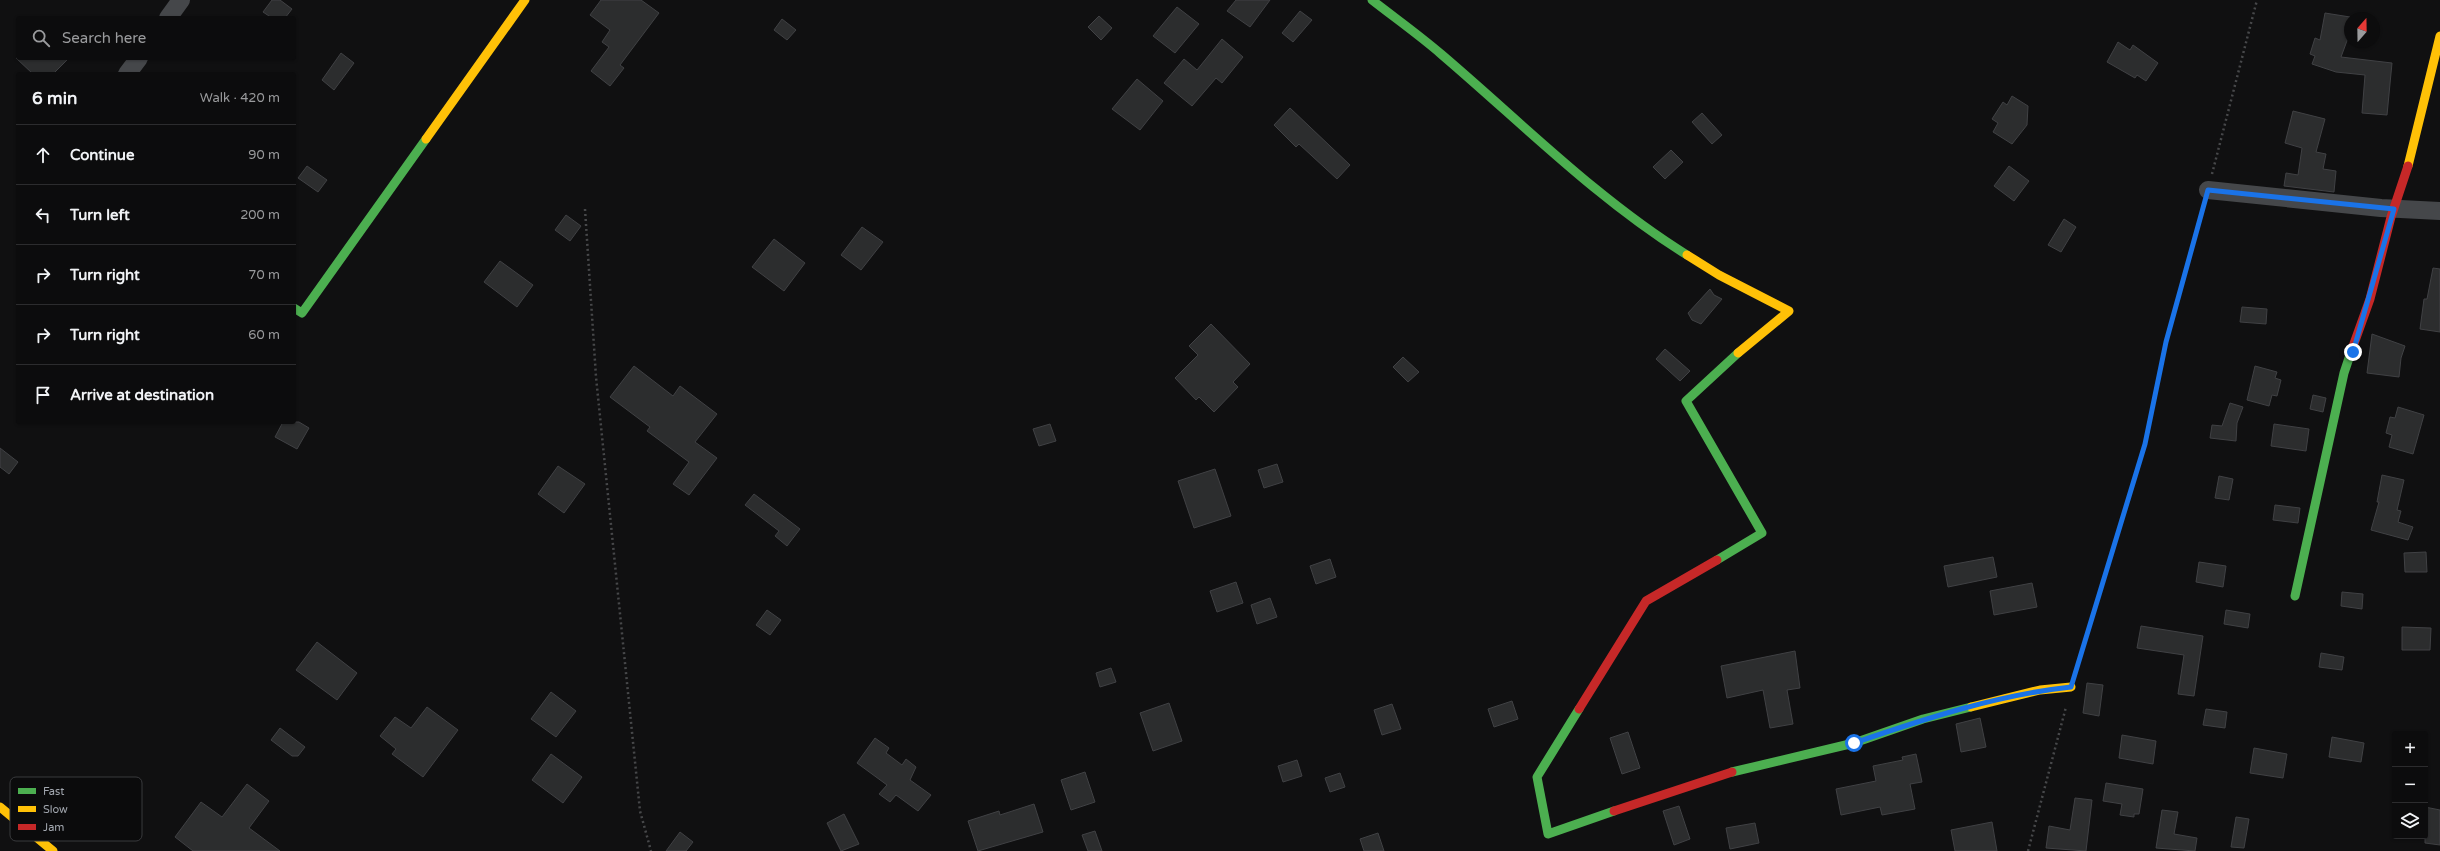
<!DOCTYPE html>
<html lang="en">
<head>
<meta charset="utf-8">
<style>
  :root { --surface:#0c0c0d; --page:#1a1a1b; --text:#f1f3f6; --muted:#9a9b9d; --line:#2c2c2e }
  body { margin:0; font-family:"Varela Round",sans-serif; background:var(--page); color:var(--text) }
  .controls { position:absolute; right:12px; bottom:12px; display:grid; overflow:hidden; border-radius:4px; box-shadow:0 1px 3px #0004 }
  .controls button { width:36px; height:36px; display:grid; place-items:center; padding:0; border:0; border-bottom:1px solid var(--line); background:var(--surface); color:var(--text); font:20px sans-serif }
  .compass { position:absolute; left:2344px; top:12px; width:36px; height:36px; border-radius:50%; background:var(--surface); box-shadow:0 1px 3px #0004; rotate:20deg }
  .stop { position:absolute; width:12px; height:12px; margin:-9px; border:3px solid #1a73e8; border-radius:50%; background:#fff }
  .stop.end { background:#1a73e8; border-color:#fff; box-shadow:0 1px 4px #0008 }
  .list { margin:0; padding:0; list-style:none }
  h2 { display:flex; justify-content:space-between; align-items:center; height:52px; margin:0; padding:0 16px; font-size:17px }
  h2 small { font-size:13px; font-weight:400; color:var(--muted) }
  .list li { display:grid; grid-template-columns:26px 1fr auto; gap:12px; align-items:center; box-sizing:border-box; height:60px; padding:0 16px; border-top:1px solid var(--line) }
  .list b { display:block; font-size:15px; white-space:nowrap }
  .list em { font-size:13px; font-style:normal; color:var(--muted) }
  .icon { flex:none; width:22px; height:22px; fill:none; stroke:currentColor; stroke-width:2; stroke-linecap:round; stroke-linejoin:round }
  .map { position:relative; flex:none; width:2440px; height:851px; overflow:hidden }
  .search { position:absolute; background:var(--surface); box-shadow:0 1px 3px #0004; left:16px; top:16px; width:280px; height:44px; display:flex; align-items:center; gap:10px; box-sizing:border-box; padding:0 14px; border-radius:4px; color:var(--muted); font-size:15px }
  .panel { position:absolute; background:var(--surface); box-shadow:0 1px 3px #0004; left:16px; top:72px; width:280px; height:352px; border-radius:4px }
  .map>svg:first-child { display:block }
</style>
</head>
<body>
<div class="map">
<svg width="2440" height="851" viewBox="0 0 2440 851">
  <rect width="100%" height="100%" fill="#101011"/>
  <g fill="#2c2d2e" stroke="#404144">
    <path d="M272,0H280L292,9L285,18H272L263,12Z"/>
    <path d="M601,0H641L659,13L620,65L624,68L610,86L591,71L609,47L602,42L610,30L590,15Z"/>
    <path d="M1236,0H1270L1250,27L1227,11Z"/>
    <path d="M1177,7L1199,24L1175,53L1153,36Z"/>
    <path d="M1300,11L1312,20L1293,42L1282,33Z"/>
    <path d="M2325,13L2350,17L2346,37L2348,38L2341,57L2392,63L2387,115L2362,113L2365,75L2336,72L2312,64L2315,56L2310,54L2315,38L2320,40Z"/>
    <path d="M1099,16L1112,28L1101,40L1088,27Z"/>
    <path d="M782,19L796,30L787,40L774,30Z"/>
    <path d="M1222,39L1243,57L1222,83L1216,78L1192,106L1164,83L1184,59L1197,70Z"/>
    <path d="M2118,42L2130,50L2133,45L2158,63L2146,81L2137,75L2135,78L2107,62Z"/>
    <path d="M341,53L354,63L334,90L322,80Z"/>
    <path d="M16,58H69L53,74H33Z"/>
    <path d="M1137,79L1163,101L1140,130L1112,109Z"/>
    <path d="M2012,96L2028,106L2027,125L2012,144L1993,132L1998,123L1992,119L2003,102L2007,105Z"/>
    <path d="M1290,108L1350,165L1337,179L1299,144L1296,147L1274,125Z"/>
    <path d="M2293,111L2325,119L2316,152L2326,154L2323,169L2336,171L2334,192L2284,186L2286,173L2298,175L2302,148L2285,143Z"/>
    <path d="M1702,113L1722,135L1712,144L1692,122Z"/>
    <path d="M1671,150L1683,162L1665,179L1653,167Z"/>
    <path d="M307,166L327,180L318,192L298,178Z"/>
    <path d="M2009,166L2029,181L2014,201L1994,186Z"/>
    <path d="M566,215L581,226L570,241L555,230Z"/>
    <path d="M2064,219L2076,227L2061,252L2048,245Z"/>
    <path d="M862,227L883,242L861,270L841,255Z"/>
    <path d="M774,239L805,263L784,291L752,267Z"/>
    <path d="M500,261L533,285L517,307L484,282Z"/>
    <path d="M2433,268L2440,269V332L2420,329L2424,299H2427Z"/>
    <path d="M1710,289L1714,295L1722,299L1701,324L1692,320L1688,313Z"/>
    <path d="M2242,307L2267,309L2266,324L2240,322Z"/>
    <path d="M1211,324L1250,364L1233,382L1238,387L1214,412L1199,397L1196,400L1175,378L1198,355L1189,346Z"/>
    <path d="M2372,334L2405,346L2401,358L2399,377L2367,373Z"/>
    <path d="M1665,349L1690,371L1680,381L1656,359Z"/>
    <path d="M1403,357L1419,372L1408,382L1393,367Z"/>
    <path d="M634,366L673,396L680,386L717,414L695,442L717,458L689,495L673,484L689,462L647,431L650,427L610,397Z"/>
    <path d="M2255,366L2277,372L2275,378L2281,380L2277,396L2272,395L2269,406L2247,400Z"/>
    <path d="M2313,395L2326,398L2323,412L2310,409Z"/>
    <path d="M2230,403L2243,407L2237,423L2236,441L2210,438L2212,425L2222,426Z"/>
    <path d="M2398,407L2424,415L2413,454L2389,447L2392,435L2386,433L2390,417L2395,418Z"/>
    <path d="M283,422H299L309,428L297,449L275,437Z"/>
    <path d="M1050,424L1056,441L1039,446L1033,429Z"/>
    <path d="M2274,424L2309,429L2306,451L2271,446Z"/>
    <path d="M0,448L18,462L9,474L0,467Z"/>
    <path d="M1277,464L1283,482L1264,488L1258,470Z"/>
    <path d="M558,466L585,484L564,513L538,494Z"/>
    <path d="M1215,469L1231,516L1194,528L1178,481Z"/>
    <path d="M2382,475L2404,480L2397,510L2401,511L2398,522L2413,527L2408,540L2371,530L2379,502H2377Z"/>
    <path d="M2219,476L2233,479L2229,500L2215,498Z"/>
    <path d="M754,494L800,529L787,546L775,536L779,531L745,505Z"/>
    <path d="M2275,505L2300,508L2298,523L2273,520Z"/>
    <path d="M2426,552L2427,572H2405L2404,553Z"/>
    <path d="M1993,557L1997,577L1948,587L1944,566Z"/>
    <path d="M1330,559L1336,577L1316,584L1310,566Z"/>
    <path d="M2199,562L2226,566L2223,587L2196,582Z"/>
    <path d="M1236,582L1243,603L1217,612L1210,591Z"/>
    <path d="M2032,583L2037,607L1994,615L1990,591Z"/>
    <path d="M2342,592L2363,594L2362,609L2341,606Z"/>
    <path d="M1270,598L1277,617L1257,624L1251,605Z"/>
    <path d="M767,610L781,620L770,635L756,625Z"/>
    <path d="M2226,610L2250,614L2248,628L2224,624Z"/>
    <path d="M2141,626L2203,636L2194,696L2178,694L2184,655L2137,648Z"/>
    <path d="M2402,627L2431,628L2430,650H2402Z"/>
    <path d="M317,642L357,673L337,700L296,670Z"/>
    <path d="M1795,651L1800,688L1787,690L1793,724L1770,728L1763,690L1727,698L1721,666Z"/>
    <path d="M2321,653L2344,657L2342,670L2319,667Z"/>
    <path d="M1111,668L1116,682L1100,687L1096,673Z"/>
    <path d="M2087,683L2103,685L2099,716L2083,713Z"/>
    <path d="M551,692L576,711L556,737L531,719Z"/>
    <path d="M1512,701L1518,719L1494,727L1488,709Z"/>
    <path d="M1169,703L1182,741L1153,751L1140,713Z"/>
    <path d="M1392,704L1401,729L1382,735L1374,710Z"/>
    <path d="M427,707L458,730L423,777L392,754L396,749L380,736L395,717L411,728Z"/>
    <path d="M2206,709L2227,712L2225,728L2203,725Z"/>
    <path d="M1980,718L1986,747L1961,752L1956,724Z"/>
    <path d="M280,728L305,747L298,756H292L271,740Z"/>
    <path d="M1628,732L1640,768L1622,774L1610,738Z"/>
    <path d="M2122,735L2156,741L2153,764L2119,758Z"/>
    <path d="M2332,737L2364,743L2361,762L2329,757Z"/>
    <path d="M875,738L889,748L886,753L902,765L906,759L916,767L910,780L931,795L918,811L896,795L890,802L879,794L887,785L857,763Z"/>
    <path d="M2254,748L2287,754L2283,778L2250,773Z"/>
    <path d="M551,754L582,777L563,803L532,780Z"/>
    <path d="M1916,754L1922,782L1910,784L1915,809L1882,815L1880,807L1841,815L1836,789L1876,781L1873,766L1903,760L1902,757Z"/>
    <path d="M1297,760L1302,776L1283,782L1278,766Z"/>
    <path d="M1085,772L1095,802L1071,810L1061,780Z"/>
    <path d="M1340,773L1345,787L1330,792L1325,778Z"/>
    <path d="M2106,783L2143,789L2139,814H2134V817L2120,815L2122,804L2103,801Z"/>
    <path d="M247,784L269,801L249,828L280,851H193L175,837L201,802L222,817Z"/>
    <path d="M2075,798L2092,800L2086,851L2046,848L2049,826L2070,830Z"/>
    <path d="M1034,804L1043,832L978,851L968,821L999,811L1000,815Z"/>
    <path d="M1679,806L1690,839L1674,845L1663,811Z"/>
    <path d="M2425,807L2440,810V845L2425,843Z"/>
    <path d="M2162,810L2178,812L2174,834L2197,838L2195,851L2156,848Z"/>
    <path d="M844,814L859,844L841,851L827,823Z"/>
    <path d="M2236,817L2249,819L2244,848L2231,847Z"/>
    <path d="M1992,822L1997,851H1955L1951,830Z"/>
    <path d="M1755,823L1759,843L1730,849L1726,828Z"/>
    <path d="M1095,831L1102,851H1088L1082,835Z"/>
    <path d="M680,832L693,842L686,851H666Z"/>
    <path d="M1378,833L1384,851H1364L1360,839Z"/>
  </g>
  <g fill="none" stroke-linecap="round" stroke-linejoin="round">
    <g stroke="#47484a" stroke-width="2.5" stroke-dasharray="2 3" stroke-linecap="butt">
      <path d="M2212,174L2257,0"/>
      <path d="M585,209L596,377L640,811L651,851"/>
      <path d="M2077,669L2145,444L2166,342L2204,206"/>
      <path d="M2028,851L2066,707"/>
    </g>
    <g stroke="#45474a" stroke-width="18">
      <path d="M168,18L181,0"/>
      <path d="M127,74L139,58"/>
      <path d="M2208,190L2381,208L2440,211"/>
    </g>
    <g stroke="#4caf50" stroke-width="9">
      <path d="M1372,0C1395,18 1419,35 1441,54C1522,123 1597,199 1687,255"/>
      <path d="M294,308L302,313L426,139"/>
      <path d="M1717,560L1762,533L1686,401L1738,353"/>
      <path d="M2295,596L2344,373L2351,352"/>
      <path d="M1579,709L1537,777L1548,834L1614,811"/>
      <path d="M1732,772L1854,743L1923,719L1971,707"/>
    </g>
    <g stroke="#ffc107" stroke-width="9">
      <path d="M426,139L525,0"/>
      <path d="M2408,166L2440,36"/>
      <path d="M1687,255L1719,275L1789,311L1738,353"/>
      <path d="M1971,707L2040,690L2071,687"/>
      <path d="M0,807L53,851"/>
    </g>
    <g stroke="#c62828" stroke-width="9">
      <path d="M2351,352L2370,299L2391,217L2408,166"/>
      <path d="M1579,709L1646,601L1717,560"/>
      <path d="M1614,811L1732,772"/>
    </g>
  </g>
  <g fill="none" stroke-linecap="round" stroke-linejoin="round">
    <path stroke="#1a73e8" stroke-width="5" d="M1854,743C1924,719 1997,695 2071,687L2145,444L2166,342L2208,190L2394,209L2353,352"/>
  </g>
  <rect x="10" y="777" width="132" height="64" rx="6" fill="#0b0b0c" stroke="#393a3d" stroke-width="1"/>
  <rect x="18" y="788" width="18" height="6" fill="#4caf50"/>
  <rect x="18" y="806" width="18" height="6" fill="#ffc107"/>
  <rect x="18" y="824" width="18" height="6" fill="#c62828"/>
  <g font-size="11" fill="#a3a8b0">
    <text x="43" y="795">Fast</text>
    <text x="43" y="813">Slow</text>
    <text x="43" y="831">Jam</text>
  </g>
</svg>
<div class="controls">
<button>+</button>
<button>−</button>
<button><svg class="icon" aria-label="layers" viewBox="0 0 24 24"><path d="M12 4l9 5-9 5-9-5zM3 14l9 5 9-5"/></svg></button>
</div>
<svg class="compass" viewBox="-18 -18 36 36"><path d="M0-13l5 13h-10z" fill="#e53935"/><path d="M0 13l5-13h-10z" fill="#9a9b9d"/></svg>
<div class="stop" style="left:1854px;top:743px"></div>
<div class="stop end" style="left:2353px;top:352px"></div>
<div class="search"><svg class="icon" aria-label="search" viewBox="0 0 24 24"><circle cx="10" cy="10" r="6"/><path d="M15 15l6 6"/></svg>Search here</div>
<section class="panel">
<h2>6 min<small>Walk · 420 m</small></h2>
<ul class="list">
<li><svg class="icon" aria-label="ahead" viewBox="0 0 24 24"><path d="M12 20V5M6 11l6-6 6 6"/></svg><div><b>Continue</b></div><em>90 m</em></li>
<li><svg class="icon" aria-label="left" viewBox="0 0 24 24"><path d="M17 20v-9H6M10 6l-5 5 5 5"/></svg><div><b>Turn left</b></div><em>200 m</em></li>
<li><svg class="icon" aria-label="right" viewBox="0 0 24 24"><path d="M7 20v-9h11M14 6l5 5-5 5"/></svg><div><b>Turn right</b></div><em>70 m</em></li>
<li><svg class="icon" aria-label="right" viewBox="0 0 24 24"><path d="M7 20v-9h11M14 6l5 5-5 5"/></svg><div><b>Turn right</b></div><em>60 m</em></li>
<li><svg class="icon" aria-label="arrive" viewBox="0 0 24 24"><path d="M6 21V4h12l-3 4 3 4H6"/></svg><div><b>Arrive at destination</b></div></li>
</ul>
</section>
</div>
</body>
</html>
